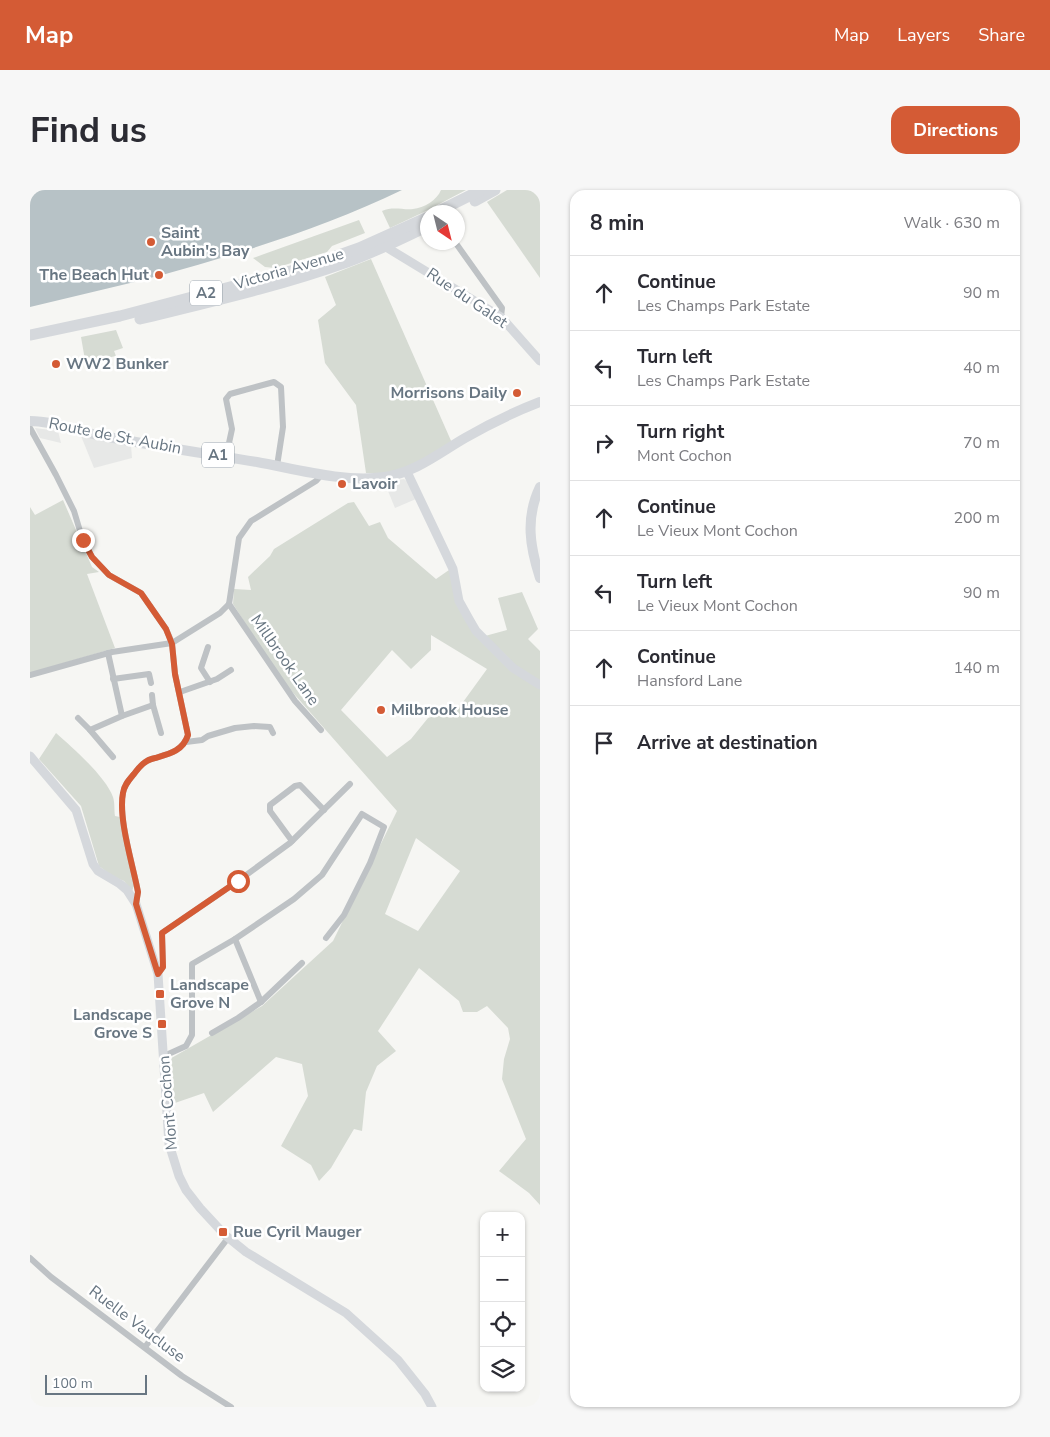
<!DOCTYPE html>
<html lang="en">
<head>
<meta charset="utf-8">
<style>
  :root { --surface:#fff; --page:#f7f7f7; --text:#2b2b33; --muted:#7c7c81; --line:#e1e1e2; --accent:#d45b35 }
  body { margin:0; font-family:"Nunito Sans",sans-serif; background:var(--page); color:var(--text) }
  .controls { position:absolute; right:15px; bottom:15px; display:grid; overflow:hidden; border-radius:10px; box-shadow:0 1px 4px #0004 }
  .controls button { width:45px; height:45px; display:grid; place-items:center; padding:0; border:0; border-bottom:1px solid var(--line); background:var(--surface); color:var(--text); font:25px sans-serif }
  .compass { position:absolute; left:390px; top:15px; width:45px; height:45px; border-radius:50%; background:var(--surface); box-shadow:0 1px 4px #0004; rotate:145deg }
  .scale { position:absolute; left:15px; bottom:12px; width:102px; box-sizing:border-box; padding-left:5px; border:2px solid #687682; border-top:0; font-size:14px; line-height:18px; white-space:nowrap; color:#687682; -webkit-text-stroke:4px #fff; paint-order:stroke }
  .stop { position:absolute; width:15px; height:15px; margin:-11px; border:4px solid #d45b35; border-radius:50%; background:#fff }
  .stop.end { background:#d45b35; border-color:#fff; box-shadow:0 1px 5px #0008 }
  .list { margin:0; padding:0; list-style:none }
  h2 { display:flex; justify-content:space-between; align-items:center; height:65px; margin:0; padding:0 20px; font-size:21px }
  h2 small { font-size:16px; font-weight:400; color:var(--muted) }
  .list li { display:grid; grid-template-columns:32px 1fr auto; gap:15px; align-items:center; box-sizing:border-box; height:75px; padding:0 20px; border-top:1px solid var(--line) }
  .list b { display:block; font-size:19px; white-space:nowrap }
  .list p { margin:0; font-size:16px; white-space:nowrap; color:var(--muted) }
  .list em { font-size:16px; font-style:normal; color:var(--muted) }
  .icon { flex:none; width:28px; height:28px; fill:none; stroke:currentColor; stroke-width:2; stroke-linecap:round; stroke-linejoin:round }
  .map { position:relative; flex:none; width:510px; height:1217px; overflow:hidden; border-radius:15px }
  header { display:flex; align-items:center; gap:30px; box-sizing:border-box; height:70px; padding:0 25px; background:var(--accent); color:#fff }
  header strong { font-size:24px }
  nav { display:flex; gap:28px; margin-inline-start:auto; font-size:18px }
  .intro { display:flex; align-items:center; justify-content:space-between; box-sizing:border-box; height:120px; padding:0 30px }
  h1 { margin:0; font-size:35px }
  .button { padding:12px 22px; border-radius:15px; background:var(--accent); color:#fff; font-size:18px; font-weight:700 }
  main { display:flex; gap:30px; padding:0 30px }
  aside { flex:1; background:var(--surface); border-radius:15px; box-shadow:0 1px 4px #0004 }
  .map>svg:first-child { display:block }
</style>
</head>
<body>
<header>
<strong>Map</strong>
<nav><a>Map</a><a>Layers</a><a>Share</a></nav>
</header>
<div class="intro"><h1>Find us</h1><a class="button">Directions</a></div>
<main>
<div class="map">
<svg width="510" height="1217" viewBox="0 0 510 1217">
  <rect width="100%" height="100%" fill="#f6f6f3"/>
  <g fill="#e7e8e7">
    <path d="M5,238L28,241L31,253L10,248Z"/>
    <path d="M51,246L101,255L102,268L64,278Z"/>
    <path d="M374,289L379,293L386,309L365,318L358,301L357,292Z"/>
  </g>
  <g fill="#d6dbd3" fill-rule="evenodd">
    <path d="M411,0H436L394,22L360,38L352,21C363,16 372,20 383,19C394,18 407,10 411,0Z"/>
    <path d="M477,0H510V88L457,12Z"/>
    <path d="M329,30L335,43L302,56L297,62L245,78L235,77L223,68Z"/>
    <path d="M341,69L422,253L385,274L361,283H336L326,215L295,173L288,130L306,115L295,87Z"/>
    <path d="M86,140L93,158L84,161L86,166L58,172L55,170L51,147Z"/>
    <path d="M33,310L59,370L62,377L69,382L57,384L85,458L0,483V317L5,325Z"/>
    <path d="M324,312L339,336L350,332L358,348L406,389L419,380L432,420L455,446L477,440L468,408L492,402L508,439L498,449L510,461V1015L499,1003L469,981L496,949L472,889L474,869L480,849L478,838L457,816L447,822H433L429,811L389,778L348,841L366,861L347,876L336,902L332,941L324,939L301,978L289,991L281,975L251,956L278,906L272,874L246,867L183,922L174,903L142,914L138,870L232,816L303,751L367,621L250,488L203,414L204,399L221,400L218,387L240,366L244,359L318,313ZM401,445L457,479L428,519L398,528L381,549L357,567L311,520L362,460L381,479L401,460ZM386,648L430,681L388,741L355,724Z"/>
    <path d="M26,543C42,557 76,587 83,607C85,613 84,620 85,626L90,627L104,696L102,701L94,691L82,686L69,676L51,616L9,569Z"/>
  </g>
  <path fill="#b7c2c6" d="M0,0H372C295,37 215,62 132,85V83L127,84V86L117,89L0,117Z"/>
  <g fill="none" stroke-linecap="round" stroke-linejoin="round">
    <g stroke="#bec2c5" stroke-width="6">
      <path d="M425,52L472,118L471,127"/>
      <path d="M0,238L26,285L44,321L53,351L62,367L79,385L111,403L136,439L142,453L145,484L158,545C153,561 139,564 125,568C115,570 110,576 104,584C99,590 94,595 93,603C88,628 103,675 108,702L106,714"/>
      <path d="M196,267L202,239L196,209L200,204L244,192L251,197L253,237L247,276"/>
      <path d="M199,414L265,511L291,540"/>
      <path d="M178,457L171,478L180,492"/>
      <path d="M78,463L92,526L60,540L83,567"/>
      <path d="M0,485L82,462L142,453L190,423L199,414L209,348L221,331L286,291L292,284"/>
      <path d="M83,489L119,484L121,493"/>
      <path d="M150,502L187,489L201,480"/>
      <path d="M122,505L123,515"/>
      <path d="M92,526L123,515L131,543"/>
      <path d="M48,528L60,540"/>
      <path d="M156,552L172,550L178,546L205,538L224,536L240,537L243,543"/>
      <path d="M262,651L240,621V615L265,596L270,595L294,620"/>
      <path d="M205,749L231,812"/>
      <path d="M128,784L133,777L132,743L208,691L260,653L320,594"/>
      <path d="M182,843L208,828L231,812L272,773"/>
      <path d="M134,866L156,856L162,845V774L205,749L264,709L292,685L332,624L354,637L340,673L314,725L296,748"/>
      <path d="M0,1068L21,1087L152,1186L201,1217"/>
      <path d="M115,1157L198,1048"/>
    </g>
    <g stroke="#d5d8dc" stroke-width="9">
      <path d="M356,57L471,127L510,171"/>
      <path d="M377,282L416,364L423,379L429,411L439,429L446,441L483,478L510,495"/>
      <path d="M0,566L46,620L63,674L68,681L90,694L97,700L106,714L128,784L139,954L149,986L156,1000L170,1018L195,1045L216,1062L316,1123L368,1170L395,1204L402,1217"/>
    </g>
    <g stroke="#d5d8dc" stroke-width="10">
      <path d="M0,231C21,231 42,239 63,244C117,255 172,263 227,272C266,279 315,293 354,287C385,283 409,263 435,248C459,234 484,222 510,212"/>
      <path d="M510,297C495,328 500,357 510,388"/>
    </g>
    <g stroke="#d5d8dc" stroke-width="11">
      <path d="M445,11L465,0"/>
      <path d="M407,22L451,0"/>
      <path d="M110,129C179,112 250,96 317,72C345,62 371,49 398,36"/>
      <path d="M0,145L90,126L272,78L329,58L398,27"/>
    </g>
  </g>
  <g fill="none" stroke-linecap="round" stroke-linejoin="round">
    <path stroke="#d45b35" stroke-width="6" d="M53,350L62,367L79,385L111,403L136,439L142,454L145,484L158,545C153,561 139,564 125,568C115,570 110,576 104,584C99,590 94,595 93,603C88,629 103,675 108,702L106,714L128,784L133,777L132,743L208,691"/>
  </g>
  <g fill="#d45b35" stroke="#fff" stroke-width="2">
    <circle cx="121" cy="52" r="5"/>
    <circle cx="129" cy="85" r="5"/>
    <circle cx="26" cy="174" r="5"/>
    <circle cx="487" cy="203" r="5"/>
    <circle cx="312" cy="294" r="5"/>
    <circle cx="351" cy="520" r="5"/>
    <rect x="125" y="799" width="10" height="10" rx="2.5"/>
    <rect x="127" y="829" width="10" height="10" rx="2.5"/>
    <rect x="188" y="1037" width="10" height="10" rx="2.5"/>
  </g>
  <g text-anchor="middle" dominant-baseline="central" stroke-width="5" stroke-linejoin="round" paint-order="stroke">
    <g fill="#fff" stroke="#959fa8" stroke-width="1">
      <rect x="160" y="90.5" width="32" height="25" rx="4"/>
      <rect x="172" y="252.5" width="32" height="25" rx="4"/>
    </g>
    <g font-size="15" font-weight="bold" fill="#687682">
      <text x="176" y="103">A2</text>
      <text x="188" y="265">A1</text>
    </g>
    <g font-size="16" font-weight="bold" fill="#687682" stroke="#fff" text-anchor="start">
      <text x="131" y="43">Saint<tspan x="131" dy="18">Aubin's Bay</tspan></text>
      <text x="119" y="85" text-anchor="end">The Beach Hut</text>
      <text x="36" y="174">WW2 Bunker</text>
      <text x="477" y="203" text-anchor="end">Morrisons Daily</text>
      <text x="322" y="294">Lavoir</text>
      <text x="361" y="520">Milbrook House</text>
      <text x="140" y="795">Landscape<tspan x="140" dy="18">Grove N</tspan></text>
      <text x="122" y="825" text-anchor="end">Landscape<tspan x="122" dy="18">Grove S</tspan></text>
      <text x="203" y="1042">Rue Cyril Mauger</text>
    </g>
    <g font-size="16" fill="#687682" stroke="#fff">
      <text transform="translate(259 79) rotate(-16)">Victoria Avenue</text>
      <text transform="translate(437 108) rotate(34)">Rue du Galet</text>
      <text transform="translate(85 246) rotate(11)">Route de St. Aubin</text>
      <text transform="translate(255 470) rotate(55)">Millbrook Lane</text>
      <text transform="translate(138 913) rotate(-95)">Mont Cochon</text>
      <text transform="translate(107 1134) rotate(37)">Ruelle Vaucluse</text>
    </g>
  </g>
</svg>
<div class="controls">
<button>+</button>
<button>−</button>
<button><svg class="icon" aria-label="locate" viewBox="0 0 24 24"><circle cx="12" cy="12" r="6"/><path d="M12 2v4M12 18v4M2 12h4M18 12h4"/></svg></button>
<button><svg class="icon" aria-label="layers" viewBox="0 0 24 24"><path d="M12 4l9 5-9 5-9-5zM3 14l9 5 9-5"/></svg></button>
</div>
<svg class="compass" viewBox="-18 -18 36 36"><path d="M0-13l5 13h-10z" fill="#e53935"/><path d="M0 13l5-13h-10z" fill="#7c7c81"/></svg>
<div class="scale">100 m</div>
<div class="stop" style="left:208px;top:691px"></div>
<div class="stop end" style="left:53px;top:350px"></div>
</div>
<aside>
<h2>8 min<small>Walk · 630 m</small></h2>
<ul class="list">
<li><svg class="icon" aria-label="ahead" viewBox="0 0 24 24"><path d="M12 20V5M6 11l6-6 6 6"/></svg><div><b>Continue</b><p>Les Champs Park Estate</p></div><em>90 m</em></li>
<li><svg class="icon" aria-label="left" viewBox="0 0 24 24"><path d="M17 20v-9H6M10 6l-5 5 5 5"/></svg><div><b>Turn left</b><p>Les Champs Park Estate</p></div><em>40 m</em></li>
<li><svg class="icon" aria-label="right" viewBox="0 0 24 24"><path d="M7 20v-9h11M14 6l5 5-5 5"/></svg><div><b>Turn right</b><p>Mont Cochon</p></div><em>70 m</em></li>
<li><svg class="icon" aria-label="ahead" viewBox="0 0 24 24"><path d="M12 20V5M6 11l6-6 6 6"/></svg><div><b>Continue</b><p>Le Vieux Mont Cochon</p></div><em>200 m</em></li>
<li><svg class="icon" aria-label="left" viewBox="0 0 24 24"><path d="M17 20v-9H6M10 6l-5 5 5 5"/></svg><div><b>Turn left</b><p>Le Vieux Mont Cochon</p></div><em>90 m</em></li>
<li><svg class="icon" aria-label="ahead" viewBox="0 0 24 24"><path d="M12 20V5M6 11l6-6 6 6"/></svg><div><b>Continue</b><p>Hansford Lane</p></div><em>140 m</em></li>
<li><svg class="icon" aria-label="arrive" viewBox="0 0 24 24"><path d="M6 21V4h12l-3 4 3 4H6"/></svg><div><b>Arrive at destination</b></div></li>
</ul>
</aside>
</main>
</body>
</html>
